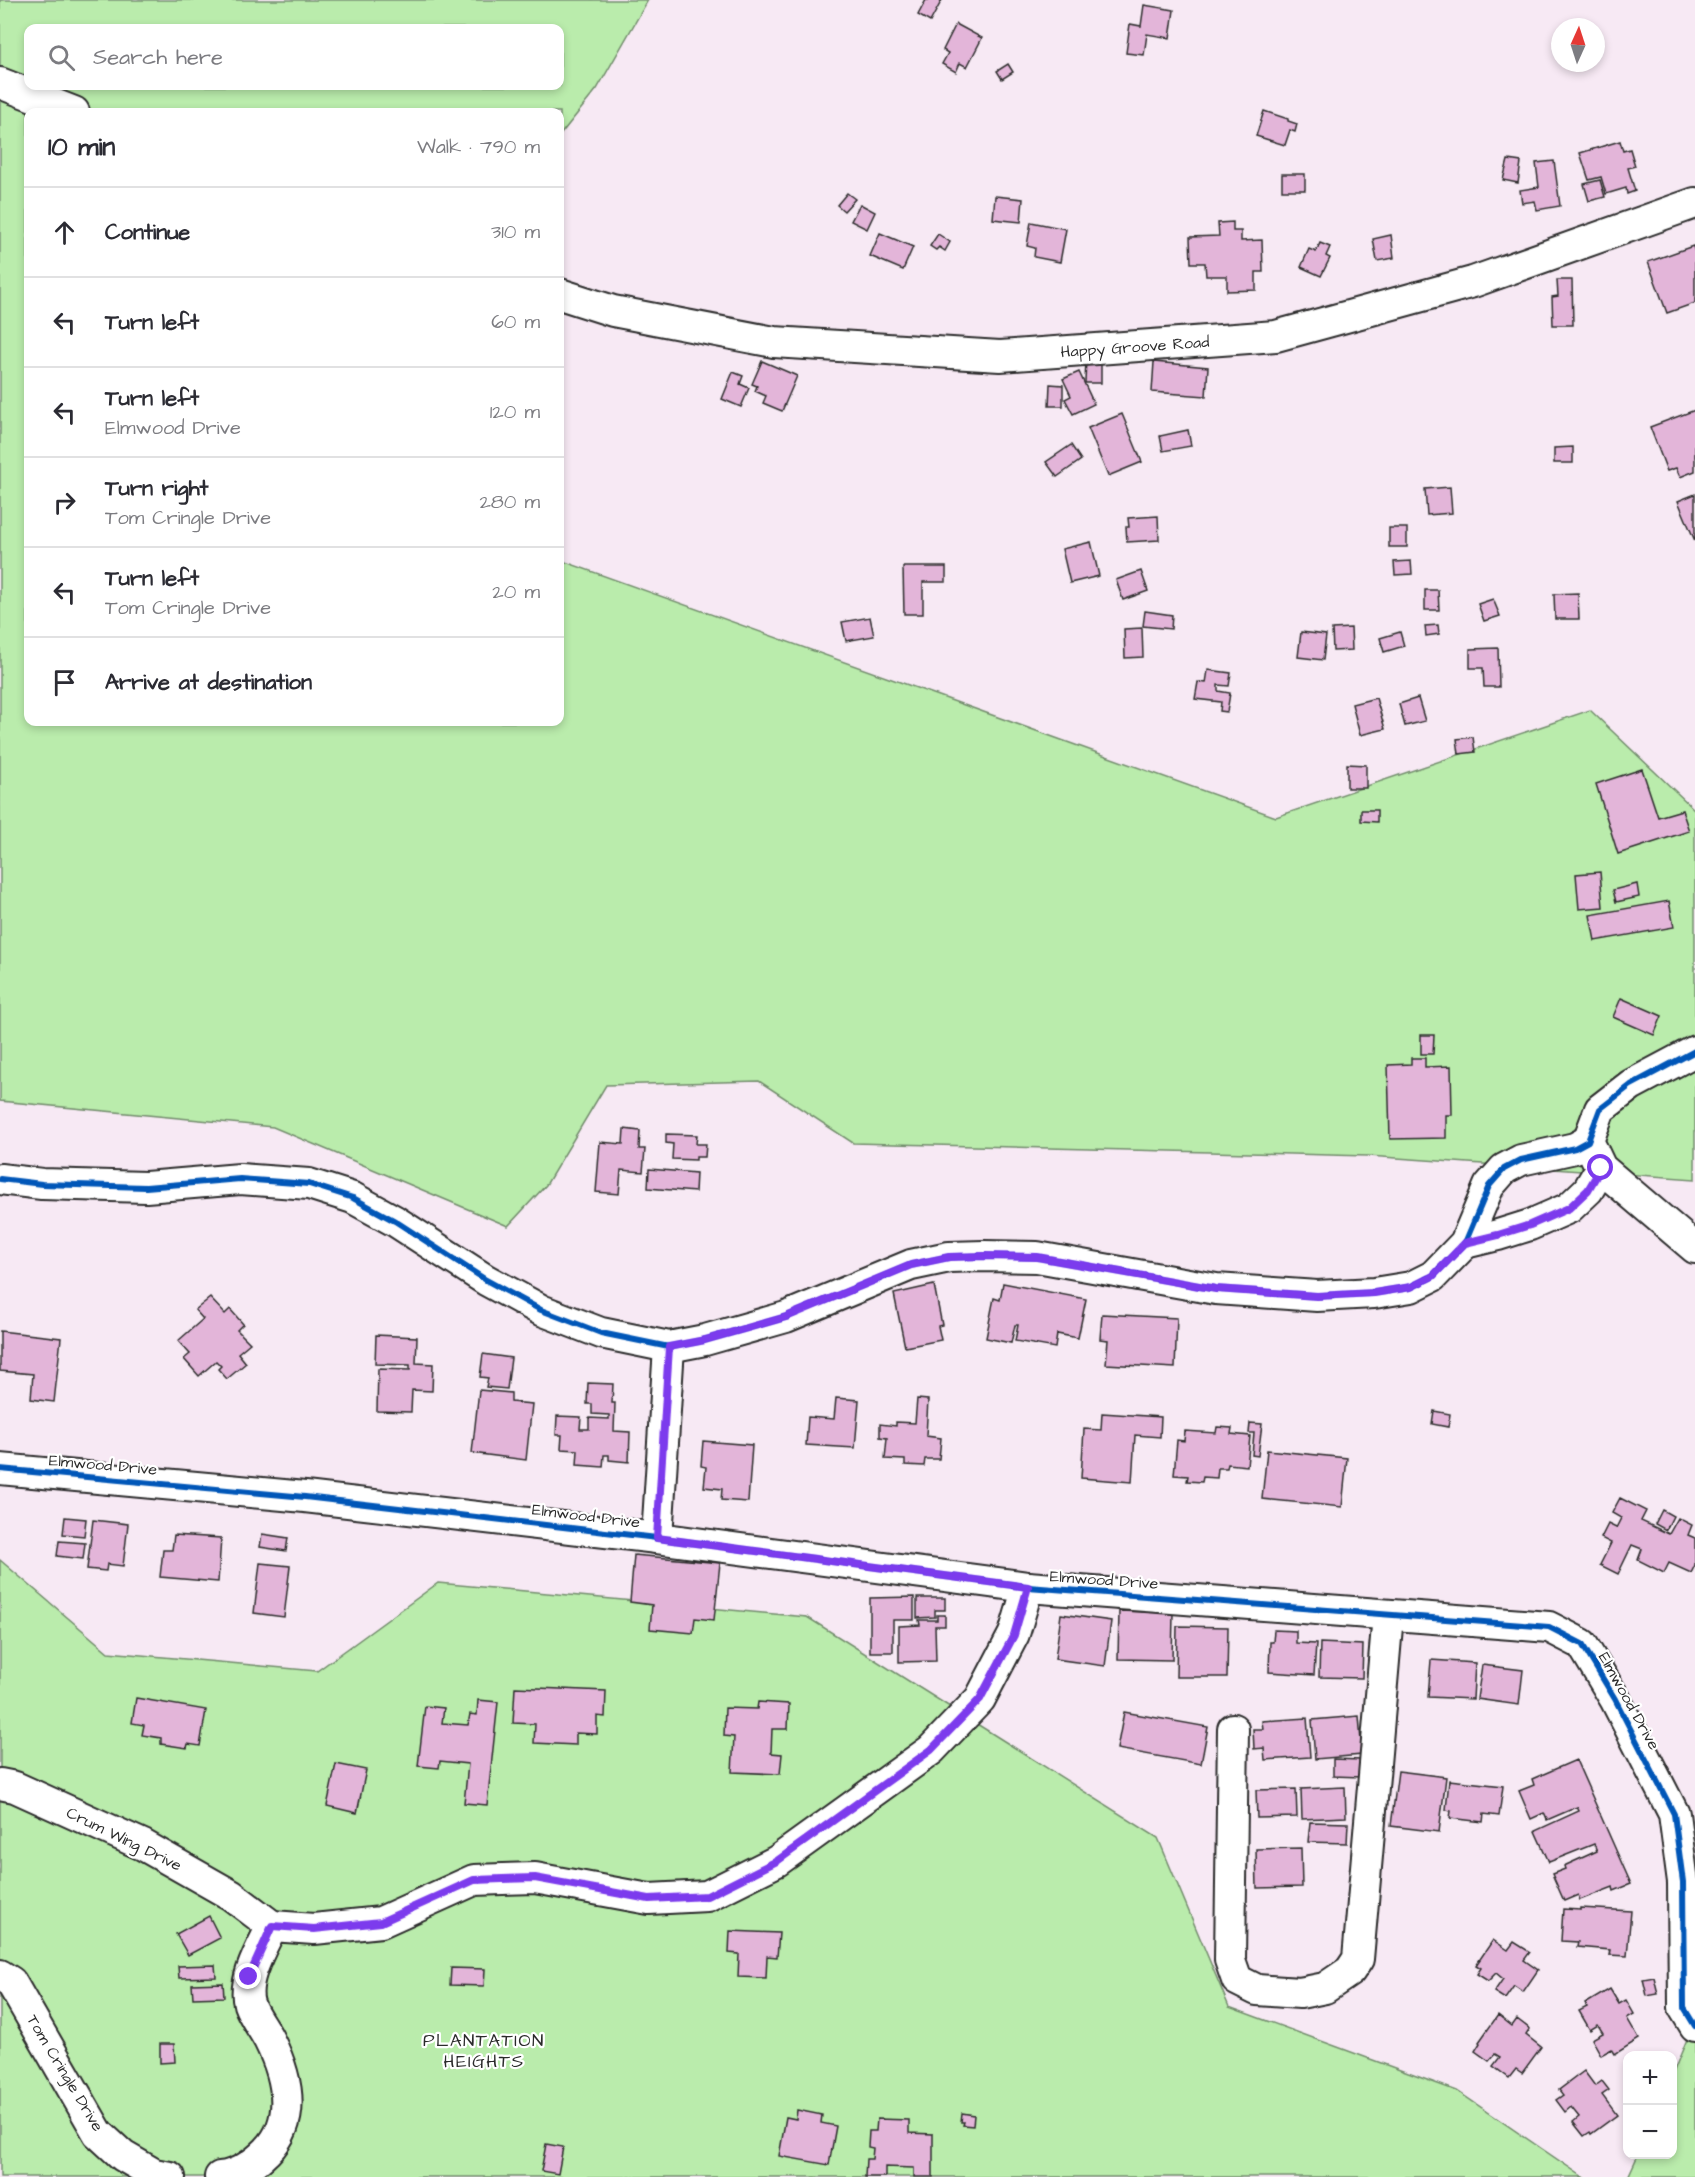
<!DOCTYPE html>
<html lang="en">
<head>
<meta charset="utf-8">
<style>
  :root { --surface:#fff; --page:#f2f2f3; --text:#2b2b33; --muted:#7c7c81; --line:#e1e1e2 }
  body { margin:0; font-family:"Architects Daughter",sans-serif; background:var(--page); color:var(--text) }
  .controls { position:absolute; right:18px; bottom:18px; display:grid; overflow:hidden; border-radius:12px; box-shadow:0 3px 9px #0003 }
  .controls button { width:54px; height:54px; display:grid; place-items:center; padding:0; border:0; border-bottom:2px solid var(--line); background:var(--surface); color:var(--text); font:30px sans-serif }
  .compass { position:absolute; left:1551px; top:18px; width:54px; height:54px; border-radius:50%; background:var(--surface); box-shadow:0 3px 9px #0003; rotate:3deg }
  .stop { position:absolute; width:18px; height:18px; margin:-14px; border:4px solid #7c3aed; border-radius:50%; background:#fff }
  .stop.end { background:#7c3aed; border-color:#fff; box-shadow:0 2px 6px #0008 }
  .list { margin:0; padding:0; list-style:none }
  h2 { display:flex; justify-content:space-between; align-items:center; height:78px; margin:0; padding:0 24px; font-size:26px }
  h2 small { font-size:20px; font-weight:400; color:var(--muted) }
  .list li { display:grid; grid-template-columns:39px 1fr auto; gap:18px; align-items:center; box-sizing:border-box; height:90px; padding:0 24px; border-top:2px solid var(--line) }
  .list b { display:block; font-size:22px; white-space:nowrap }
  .list p { margin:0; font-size:20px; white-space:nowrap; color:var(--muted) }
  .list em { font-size:20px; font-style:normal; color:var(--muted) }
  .icon { flex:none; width:33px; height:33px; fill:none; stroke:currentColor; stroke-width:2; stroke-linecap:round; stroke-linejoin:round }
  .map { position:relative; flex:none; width:1695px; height:2177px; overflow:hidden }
  .search { position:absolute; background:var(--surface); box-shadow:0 3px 9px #0003; left:24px; top:24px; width:540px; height:66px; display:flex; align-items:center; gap:15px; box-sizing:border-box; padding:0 21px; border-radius:12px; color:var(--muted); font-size:22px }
  .panel { position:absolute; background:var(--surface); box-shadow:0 3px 9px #0003; left:24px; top:108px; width:540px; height:618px; border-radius:12px }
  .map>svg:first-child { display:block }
</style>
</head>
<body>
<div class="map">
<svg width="1695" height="2177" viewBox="0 0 1695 2177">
  <rect width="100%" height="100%" fill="#f7e9f4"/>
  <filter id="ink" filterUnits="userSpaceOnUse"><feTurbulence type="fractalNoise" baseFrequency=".0167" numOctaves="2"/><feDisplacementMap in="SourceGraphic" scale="12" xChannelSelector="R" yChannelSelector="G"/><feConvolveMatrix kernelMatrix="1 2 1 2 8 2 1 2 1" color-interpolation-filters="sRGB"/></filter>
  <g filter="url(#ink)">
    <g fill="#baecac" stroke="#728c6c" stroke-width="1.5" fill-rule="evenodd">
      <path d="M0,0H648L597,89L560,135V112H28V722H560V560L1276,817L1590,710L1695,810V1179L1368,1156L853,1143L759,1081L606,1085L546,1185L508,1226L273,1127L0,1101ZM28,28H560V86H28Z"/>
      <path d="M0,1560L108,1652L317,1671L438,1583L807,1617L1158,1838L1229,2007L1457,2091L1583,2177H0Z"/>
      <path d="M1695,2020V2177H1628L1638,2155L1672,2154L1673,2073Z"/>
    </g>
    <g fill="#e3b5d9" stroke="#2b2b2b" stroke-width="1.5">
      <path d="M926,0H942L930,22L918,15Z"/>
      <path d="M1144,5L1174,10L1170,38L1147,34L1144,55L1126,53L1130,24L1141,26Z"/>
      <path d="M956,24L982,38L967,67L960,63L956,72L942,64L948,53L943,50Z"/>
      <path d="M1008,64L1013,72L1002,79L997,71Z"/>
      <path d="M1264,111L1288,119V121L1297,124L1295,132L1290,130L1285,145L1256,136Z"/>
      <path d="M1620,141L1623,151L1630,149L1635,166L1628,168L1635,191L1627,194L1626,188L1606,194L1601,177L1589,180L1580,153Z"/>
      <path d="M1508,160L1521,162L1518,183L1503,180Z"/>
      <path d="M1554,161L1560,206L1537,210L1535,201L1522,203L1520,190L1539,187L1536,163Z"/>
      <rect x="1282" y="174" width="23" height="16"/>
      <path d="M1600,180L1605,197L1589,201L1584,184Z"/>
      <path d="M847,193L855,199L844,211L837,205Z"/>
      <path d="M995,196L1023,199L1021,222L993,219Z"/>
      <path d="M860,204L875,212L867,229L851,221Z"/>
      <path d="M1031,222L1066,229L1060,262L1034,257L1035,248L1027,246Z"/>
      <path d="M1233,222V231H1241V241L1262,240L1263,272H1256V290L1227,291V276H1206L1205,263H1191L1190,237L1219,236L1218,223Z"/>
      <path d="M880,233L913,247L903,270L870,256Z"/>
      <path d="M938,234L950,242L945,251L939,247L936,250L930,246Z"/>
      <path d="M1391,235L1394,258L1377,261L1373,239Z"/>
      <path d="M1320,243L1330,247L1326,256L1330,258L1321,276L1301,267L1309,249L1316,252Z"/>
      <path d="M1693,246L1695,252V303L1667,313L1648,262Z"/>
      <path d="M1557,280H1572L1573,325H1553L1552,297L1558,296Z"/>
      <path d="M1086,358L1101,359V383H1085Z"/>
      <path d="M762,361L797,376L782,411L763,403L766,396L755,391L757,386L752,384Z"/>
      <path d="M1154,362L1208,367L1206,396L1152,392Z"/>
      <path d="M733,372L743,376L740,384L749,388L741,407L722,399Z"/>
      <path d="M1079,372L1094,404L1073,414L1065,399L1071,396L1063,379Z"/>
      <path d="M1050,384L1063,385V406H1049Z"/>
      <path d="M1695,410V471L1680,477L1676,468L1667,471L1650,427Z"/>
      <path d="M1122,414L1142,462L1108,476L1088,428Z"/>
      <path d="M1188,430L1191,446L1163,451L1160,436Z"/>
      <path d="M1071,445L1081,460L1057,477L1046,462Z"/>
      <path d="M1573,447V463H1554V448Z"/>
      <path d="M1450,487L1452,513L1427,515L1425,489Z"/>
      <path d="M1695,494V541L1678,501Z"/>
      <path d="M1158,516L1159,540L1127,542L1126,527H1129L1128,518Z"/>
      <rect x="1389" y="528" width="18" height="19"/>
      <path d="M1091,542L1099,576L1070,583L1062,549Z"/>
      <path d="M1411,561L1412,574L1395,575L1394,562Z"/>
      <path d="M903,567H946V582H923V614H904Z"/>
      <path d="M1141,571L1148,591L1123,600L1116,580Z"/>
      <path d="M1425,590H1438L1439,610H1425Z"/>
      <path d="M1578,593L1579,619H1555L1554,594Z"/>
      <path d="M1493,599L1500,616L1484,621L1478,604Z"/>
      <path d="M1145,611L1172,615L1171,629L1143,626Z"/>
      <path d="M870,617L874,636L846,641L842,622Z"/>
      <path d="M1438,625L1439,634L1426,636L1425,626Z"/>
      <path d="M1142,628L1143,657L1125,658L1124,629Z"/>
      <path d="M1351,628L1352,650L1333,651L1332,629Z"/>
      <path d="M1301,632L1326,635L1323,660L1298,657Z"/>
      <path d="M1400,632L1404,646L1384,652L1380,638Z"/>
      <path d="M1498,648L1499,687H1484L1483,668H1470V649Z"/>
      <path d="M1208,670L1231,673L1229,686L1218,685V691L1230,693L1227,712L1220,711L1221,702L1195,699L1198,682L1206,683Z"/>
      <path d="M1376,698L1385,729L1360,735L1352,704Z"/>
      <path d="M1418,698L1425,721L1405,726L1399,704Z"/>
      <path d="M1473,737L1475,752L1459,754L1457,739Z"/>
      <path d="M1347,764L1366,765V788H1347Z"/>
      <path d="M1642,769L1658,817L1682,810L1689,831L1618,854L1596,784Z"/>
      <path d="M1361,810H1377V822L1361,821Z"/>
      <path d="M1600,872L1603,907L1579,909L1576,874Z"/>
      <path d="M1637,884L1639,897L1616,902L1613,890Z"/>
      <path d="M1669,901L1674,927L1595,941L1590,915Z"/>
      <path d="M1621,998L1662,1016L1654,1035L1613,1017Z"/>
      <path d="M1421,1035H1434L1433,1054H1421Z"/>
      <path d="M1411,1058H1425V1067L1451,1066L1452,1115H1446V1138L1390,1139L1388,1065L1411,1064Z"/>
      <path d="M624,1129L640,1131L639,1149H645L643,1172L621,1170L619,1194L596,1192L600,1142L623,1144Z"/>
      <path d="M666,1134L697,1135L696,1144H706L705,1157H696V1160L672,1159L673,1144L666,1143Z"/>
      <path d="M649,1169L696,1173L695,1192L648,1188Z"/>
      <path d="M1003,1283L1086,1299L1078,1338L1057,1334L1055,1348L1015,1341L1018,1325H1015L1011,1343L986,1338L994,1298L1000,1300Z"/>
      <path d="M934,1285L942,1325L938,1326L941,1340L905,1347L894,1294Z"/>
      <path d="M210,1298L225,1314L230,1309L243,1324L237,1330L250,1343L238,1353L246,1363L227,1379L218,1369L221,1366L216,1361L199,1376L184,1359L190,1354L178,1341L203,1319L195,1310Z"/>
      <path d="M1102,1314L1177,1318L1175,1368L1106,1364L1108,1340L1100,1339Z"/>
      <path d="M0,1331L61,1338L54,1402L31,1399L33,1374L0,1371Z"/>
      <path d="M376,1335L417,1337L416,1363L433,1364L432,1391L412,1390L411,1412L377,1411L378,1369L410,1370V1365L375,1364Z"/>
      <path d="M483,1354L511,1358L507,1389L486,1387L488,1378L480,1377Z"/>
      <path d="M588,1383L613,1384L612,1403H615L614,1431L630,1432L629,1462L609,1460V1455H604L603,1467L577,1465L578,1450L561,1449L562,1435H556L557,1416L581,1417L580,1429H589V1418L609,1419V1415L592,1414V1404H587Z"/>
      <path d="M479,1390L511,1393V1402L532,1404L526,1460L472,1453Z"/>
      <path d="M836,1398L859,1400L855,1448L806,1445L808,1417L834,1419Z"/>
      <path d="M917,1399L928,1400L926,1436L941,1438L939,1459H925L924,1466L905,1465V1460L885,1459L887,1438L880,1437V1424L896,1426V1422L915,1423Z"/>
      <path d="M1434,1411L1450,1414L1448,1427L1432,1424Z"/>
      <path d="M1102,1413L1161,1417L1160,1437L1135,1435L1132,1482L1081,1478L1084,1429L1101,1430Z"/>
      <path d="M1250,1423L1262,1424L1258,1456L1252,1455L1254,1433H1249Z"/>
      <path d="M1217,1427L1232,1428L1231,1434L1250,1436L1247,1466L1228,1464L1227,1468H1218L1217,1478L1203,1477L1202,1482L1187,1481L1188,1476L1174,1475L1177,1440L1184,1441L1185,1431L1216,1433Z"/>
      <path d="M703,1441L752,1445L748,1502L721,1500L722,1489L704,1487L706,1467L701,1466Z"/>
      <path d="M1267,1450L1347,1458L1342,1507L1262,1499Z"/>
      <path d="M1620,1498L1646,1511L1641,1521L1669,1534L1678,1518L1692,1525L1688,1535L1695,1538V1565L1691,1573L1669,1563L1664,1573L1638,1560L1642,1549L1632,1545L1618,1574L1600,1565L1611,1543L1601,1538L1608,1524L1616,1528L1621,1518L1612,1513Z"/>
      <path d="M1662,1510L1673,1516L1666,1530L1655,1524Z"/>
      <path d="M65,1517L86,1519L84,1536L63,1534Z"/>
      <path d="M93,1520L128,1524L123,1566L107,1564L106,1571L87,1569Z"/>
      <path d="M262,1534L288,1538L286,1551L260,1547Z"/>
      <path d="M174,1535L221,1538L218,1582L160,1577L163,1550H172Z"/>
      <path d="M59,1541L85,1543L83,1559L57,1556Z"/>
      <path d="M634,1555L720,1563L714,1620L695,1618L693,1633L650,1629L652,1605L630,1602Z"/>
      <path d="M260,1563L290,1566L284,1617L254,1613Z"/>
      <path d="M914,1597V1620H893V1652H870V1598Z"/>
      <path d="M917,1598H945V1610H935V1617L917,1618Z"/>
      <path d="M1119,1611L1173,1613L1172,1660L1118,1659Z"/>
      <path d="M1061,1614L1111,1621L1105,1666L1055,1659Z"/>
      <path d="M937,1615H945V1626H935L936,1661L899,1662V1626L920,1625L919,1620H937Z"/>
      <path d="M1177,1626L1228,1627L1227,1677H1176Z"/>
      <path d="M1274,1630L1296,1631V1643L1316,1644L1314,1675L1269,1672L1270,1642H1273Z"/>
      <path d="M1320,1643L1363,1645L1362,1678L1319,1677Z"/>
      <path d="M1431,1660L1475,1663L1473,1699L1428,1697Z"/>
      <path d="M1482,1665L1523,1670L1519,1705L1477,1699Z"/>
      <path d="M515,1687L606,1691L605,1717L597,1716V1734L576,1733V1745L534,1743L535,1724L513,1723Z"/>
      <path d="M136,1698L206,1710L200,1746L188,1744L187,1748L161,1744V1738L142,1735L144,1725L132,1723Z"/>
      <path d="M478,1700L498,1702L487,1805L464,1803L468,1764L440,1761L439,1768L418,1766L425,1706L444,1708L442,1723L468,1725L470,1714L477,1715Z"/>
      <path d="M758,1702L789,1704L788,1729H772L771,1753L782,1754L780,1774L732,1772L734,1737L724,1736L725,1708L757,1709Z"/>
      <path d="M1124,1712L1208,1727L1201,1764L1117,1749Z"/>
      <path d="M1359,1716L1362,1755L1315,1759L1312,1720Z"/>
      <path d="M1307,1718L1310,1757L1265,1760L1264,1748L1254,1749L1253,1729H1263L1262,1721Z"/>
      <path d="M1333,1759L1361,1760V1777L1333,1776Z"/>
      <path d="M1576,1760L1631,1884L1614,1891L1613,1887L1580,1900L1578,1895L1564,1901L1552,1874L1565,1869L1564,1866L1597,1851L1594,1844L1549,1862L1535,1831L1579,1811L1577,1807L1547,1820L1544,1813L1531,1819L1519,1791L1534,1785L1532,1779Z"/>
      <path d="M336,1764L366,1770L357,1813L327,1806Z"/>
      <path d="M1398,1771L1446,1777L1439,1832L1391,1826Z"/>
      <path d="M1449,1780L1503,1786L1499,1816L1484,1814L1483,1822L1450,1818L1451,1811L1446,1810Z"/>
      <path d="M1345,1787L1346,1817L1302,1819L1301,1789Z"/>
      <path d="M1296,1789L1297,1817L1257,1818L1256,1790Z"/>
      <path d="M1310,1822L1348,1823L1347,1843L1308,1842Z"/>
      <path d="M1301,1848L1302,1887L1257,1888L1256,1849Z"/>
      <path d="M1581,1908L1631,1911L1627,1956L1609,1955L1610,1950L1577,1947L1578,1942L1561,1941L1563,1909L1581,1910Z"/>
      <path d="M209,1916L220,1938L188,1955L176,1934Z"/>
      <path d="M730,1931L779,1933L777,1957L767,1956L766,1978L738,1977L739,1954L729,1953Z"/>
      <path d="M1493,1940L1508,1950L1514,1942L1530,1952L1524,1960L1538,1970L1523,1992L1514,1986L1505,1999L1494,1992L1503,1979L1496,1973L1488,1981L1477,1974L1481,1968L1476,1965Z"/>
      <path d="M215,1965L216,1977L179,1978L178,1966Z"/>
      <path d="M451,1968L485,1969L484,1986L450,1985Z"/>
      <path d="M1654,1977L1658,1994L1647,1996L1643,1979Z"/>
      <path d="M223,1983L224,1997L193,1998L192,1984Z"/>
      <path d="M1610,1989L1619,2004L1626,2000L1634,2014L1627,2018L1639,2039L1615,2054L1612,2049L1601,2055L1592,2039L1603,2033L1598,2025L1590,2030L1579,2011L1587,2007L1585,2004Z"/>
      <path d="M1498,2015L1512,2026L1517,2019L1530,2029L1526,2035L1541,2047L1522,2073L1516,2069L1509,2078L1493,2066L1500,2057L1495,2054L1489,2061L1475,2051L1480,2043L1479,2042Z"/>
      <path d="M160,2044H174L175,2062L160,2063Z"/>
      <path d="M1584,2071L1595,2086L1602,2081L1609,2090L1602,2095L1617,2115L1591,2134L1590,2132L1584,2136L1573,2122L1579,2117L1571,2107L1565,2112L1556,2100L1563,2095L1559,2090Z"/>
      <path d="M797,2110L822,2115L821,2123L836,2126L829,2165L779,2156L786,2117L796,2119Z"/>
      <path d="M962,2113L974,2115L973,2126L963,2125L964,2122H961Z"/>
      <path d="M877,2119L909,2120V2133L933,2134V2177H914V2168L885,2167V2177H865L866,2159H872L873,2148L868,2147L869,2131H876Z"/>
      <path d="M546,2144L563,2147L558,2174L541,2171Z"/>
    </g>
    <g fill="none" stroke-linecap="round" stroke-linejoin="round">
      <defs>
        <g id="minor">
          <path d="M0,83L74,112"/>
          <path d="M560,294L613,311L774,342L1000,356L1276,336L1473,282L1695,203"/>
          <path d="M1592,1149L1601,1168L1695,1248"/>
          <path d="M0,1179L42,1184L146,1187L240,1179L309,1184L353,1198L395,1221L486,1280L541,1310L601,1333L669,1347L705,1340L786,1317L911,1265L949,1257L984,1256L1037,1257L1216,1289L1317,1296L1374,1293L1411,1287L1433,1276L1465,1243L1489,1186L1504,1169L1521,1160L1575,1148L1588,1141L1600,1109L1631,1085L1695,1051"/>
          <path d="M1465,1243L1498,1235L1530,1225L1569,1208L1588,1190L1601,1168"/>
          <path d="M0,1469L305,1497L657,1538L1028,1587L1549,1627L1582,1644L1615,1699L1674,1814L1683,1882L1684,2008L1695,2026"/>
          <path d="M657,1538L669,1347"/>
          <path d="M1233,1729L1230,1960L1237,1980L1257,1990L1300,1993L1325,1988L1350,1971L1358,1959L1388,1615"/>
          <path d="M0,1784L15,1787L143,1845L231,1895L272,1926"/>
          <path d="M0,1975L11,1982L98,2133L123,2156L154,2174L170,2177"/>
          <path d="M220,2177C239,2175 254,2164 267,2151C298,2119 287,2076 269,2040C263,2028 253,2016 249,2004C242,1980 262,1947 272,1926L314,1929L381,1922L474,1880L535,1878L649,1899L707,1896L777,1861L931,1750L980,1699L1014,1634L1028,1587"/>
        </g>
      </defs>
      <use href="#minor" stroke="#2b2b2b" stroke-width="34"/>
      <use href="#minor" stroke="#fff" stroke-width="30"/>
      <defs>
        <g id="cycleway">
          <path d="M0,1179L42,1184L146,1187L240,1179L309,1184L353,1198L395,1221L486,1280L541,1310L601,1333L669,1347L705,1340L786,1317L911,1265L949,1257L984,1256L1037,1257L1216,1289L1317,1296L1374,1293L1411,1287L1433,1276L1465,1243L1489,1186L1504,1169L1521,1160L1575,1148L1588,1141L1600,1109L1631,1085L1695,1051"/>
          <path d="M0,1469L305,1497L657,1538L1028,1587L1549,1627L1582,1644L1615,1699L1674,1814L1683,1882L1684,2008L1695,2026"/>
        </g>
      </defs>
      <use href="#cycleway" stroke="#fff" stroke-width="10"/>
      <use href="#cycleway" stroke="#0057b8" stroke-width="6"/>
    </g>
  </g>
  <g fill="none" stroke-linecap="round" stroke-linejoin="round" filter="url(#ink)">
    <path stroke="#7c3aed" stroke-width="8" d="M249,1977L272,1926L314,1929L381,1922L474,1880L535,1878L649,1899L707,1896L777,1861L931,1750L980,1699L1014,1635L1028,1587L657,1538L669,1347L705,1340L786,1317L911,1265L949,1257L984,1256L1037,1257L1216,1289L1317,1296L1374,1293L1411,1287L1433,1276L1465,1243L1498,1235L1530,1225L1569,1208L1588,1190L1601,1168"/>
  </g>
  <g text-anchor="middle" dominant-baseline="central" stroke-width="4.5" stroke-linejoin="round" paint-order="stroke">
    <g font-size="16" fill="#2b2b2b" stroke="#fff">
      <text transform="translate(1135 347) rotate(-4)">Happy Groove Road</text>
      <text transform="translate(103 1465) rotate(5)">Elmwood Drive</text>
      <text transform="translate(586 1516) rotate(7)">Elmwood Drive</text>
      <text transform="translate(1104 1580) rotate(4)">Elmwood Drive</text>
      <text transform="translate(1629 1701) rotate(61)">Elmwood Drive</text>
      <text transform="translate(124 1839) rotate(26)">Crum Wing Drive</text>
      <text transform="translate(65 2073) rotate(59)">Tom Cringle Drive</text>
    </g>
    <g font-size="18" letter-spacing="1.5" fill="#2b2b2b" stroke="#fff">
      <text x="484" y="2040">PLANTATION<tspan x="484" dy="21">HEIGHTS</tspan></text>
    </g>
  </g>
</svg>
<div class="controls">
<button>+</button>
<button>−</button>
</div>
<svg class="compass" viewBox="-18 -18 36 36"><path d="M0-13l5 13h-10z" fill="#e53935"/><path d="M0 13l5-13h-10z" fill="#7c7c81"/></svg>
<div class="stop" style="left:1601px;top:1168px"></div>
<div class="stop end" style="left:249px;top:1977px"></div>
<div class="search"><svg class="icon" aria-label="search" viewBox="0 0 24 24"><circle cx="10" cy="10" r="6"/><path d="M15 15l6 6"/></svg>Search here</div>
<section class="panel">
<h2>10 min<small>Walk · 790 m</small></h2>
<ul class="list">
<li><svg class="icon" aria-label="ahead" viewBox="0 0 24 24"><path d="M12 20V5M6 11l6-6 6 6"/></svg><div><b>Continue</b></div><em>310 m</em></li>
<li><svg class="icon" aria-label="left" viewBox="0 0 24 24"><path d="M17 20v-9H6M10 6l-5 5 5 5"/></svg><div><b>Turn left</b></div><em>60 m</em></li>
<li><svg class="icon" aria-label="left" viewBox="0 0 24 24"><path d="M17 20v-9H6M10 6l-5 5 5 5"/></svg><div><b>Turn left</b><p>Elmwood Drive</p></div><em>120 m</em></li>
<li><svg class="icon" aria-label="right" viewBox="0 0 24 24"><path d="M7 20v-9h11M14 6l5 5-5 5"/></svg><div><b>Turn right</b><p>Tom Cringle Drive</p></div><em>280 m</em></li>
<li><svg class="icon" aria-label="left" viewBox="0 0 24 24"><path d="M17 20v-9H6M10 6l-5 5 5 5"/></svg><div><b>Turn left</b><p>Tom Cringle Drive</p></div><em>20 m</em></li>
<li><svg class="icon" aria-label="arrive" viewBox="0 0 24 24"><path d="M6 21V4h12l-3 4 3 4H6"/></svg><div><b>Arrive at destination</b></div></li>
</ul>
</section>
</div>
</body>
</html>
